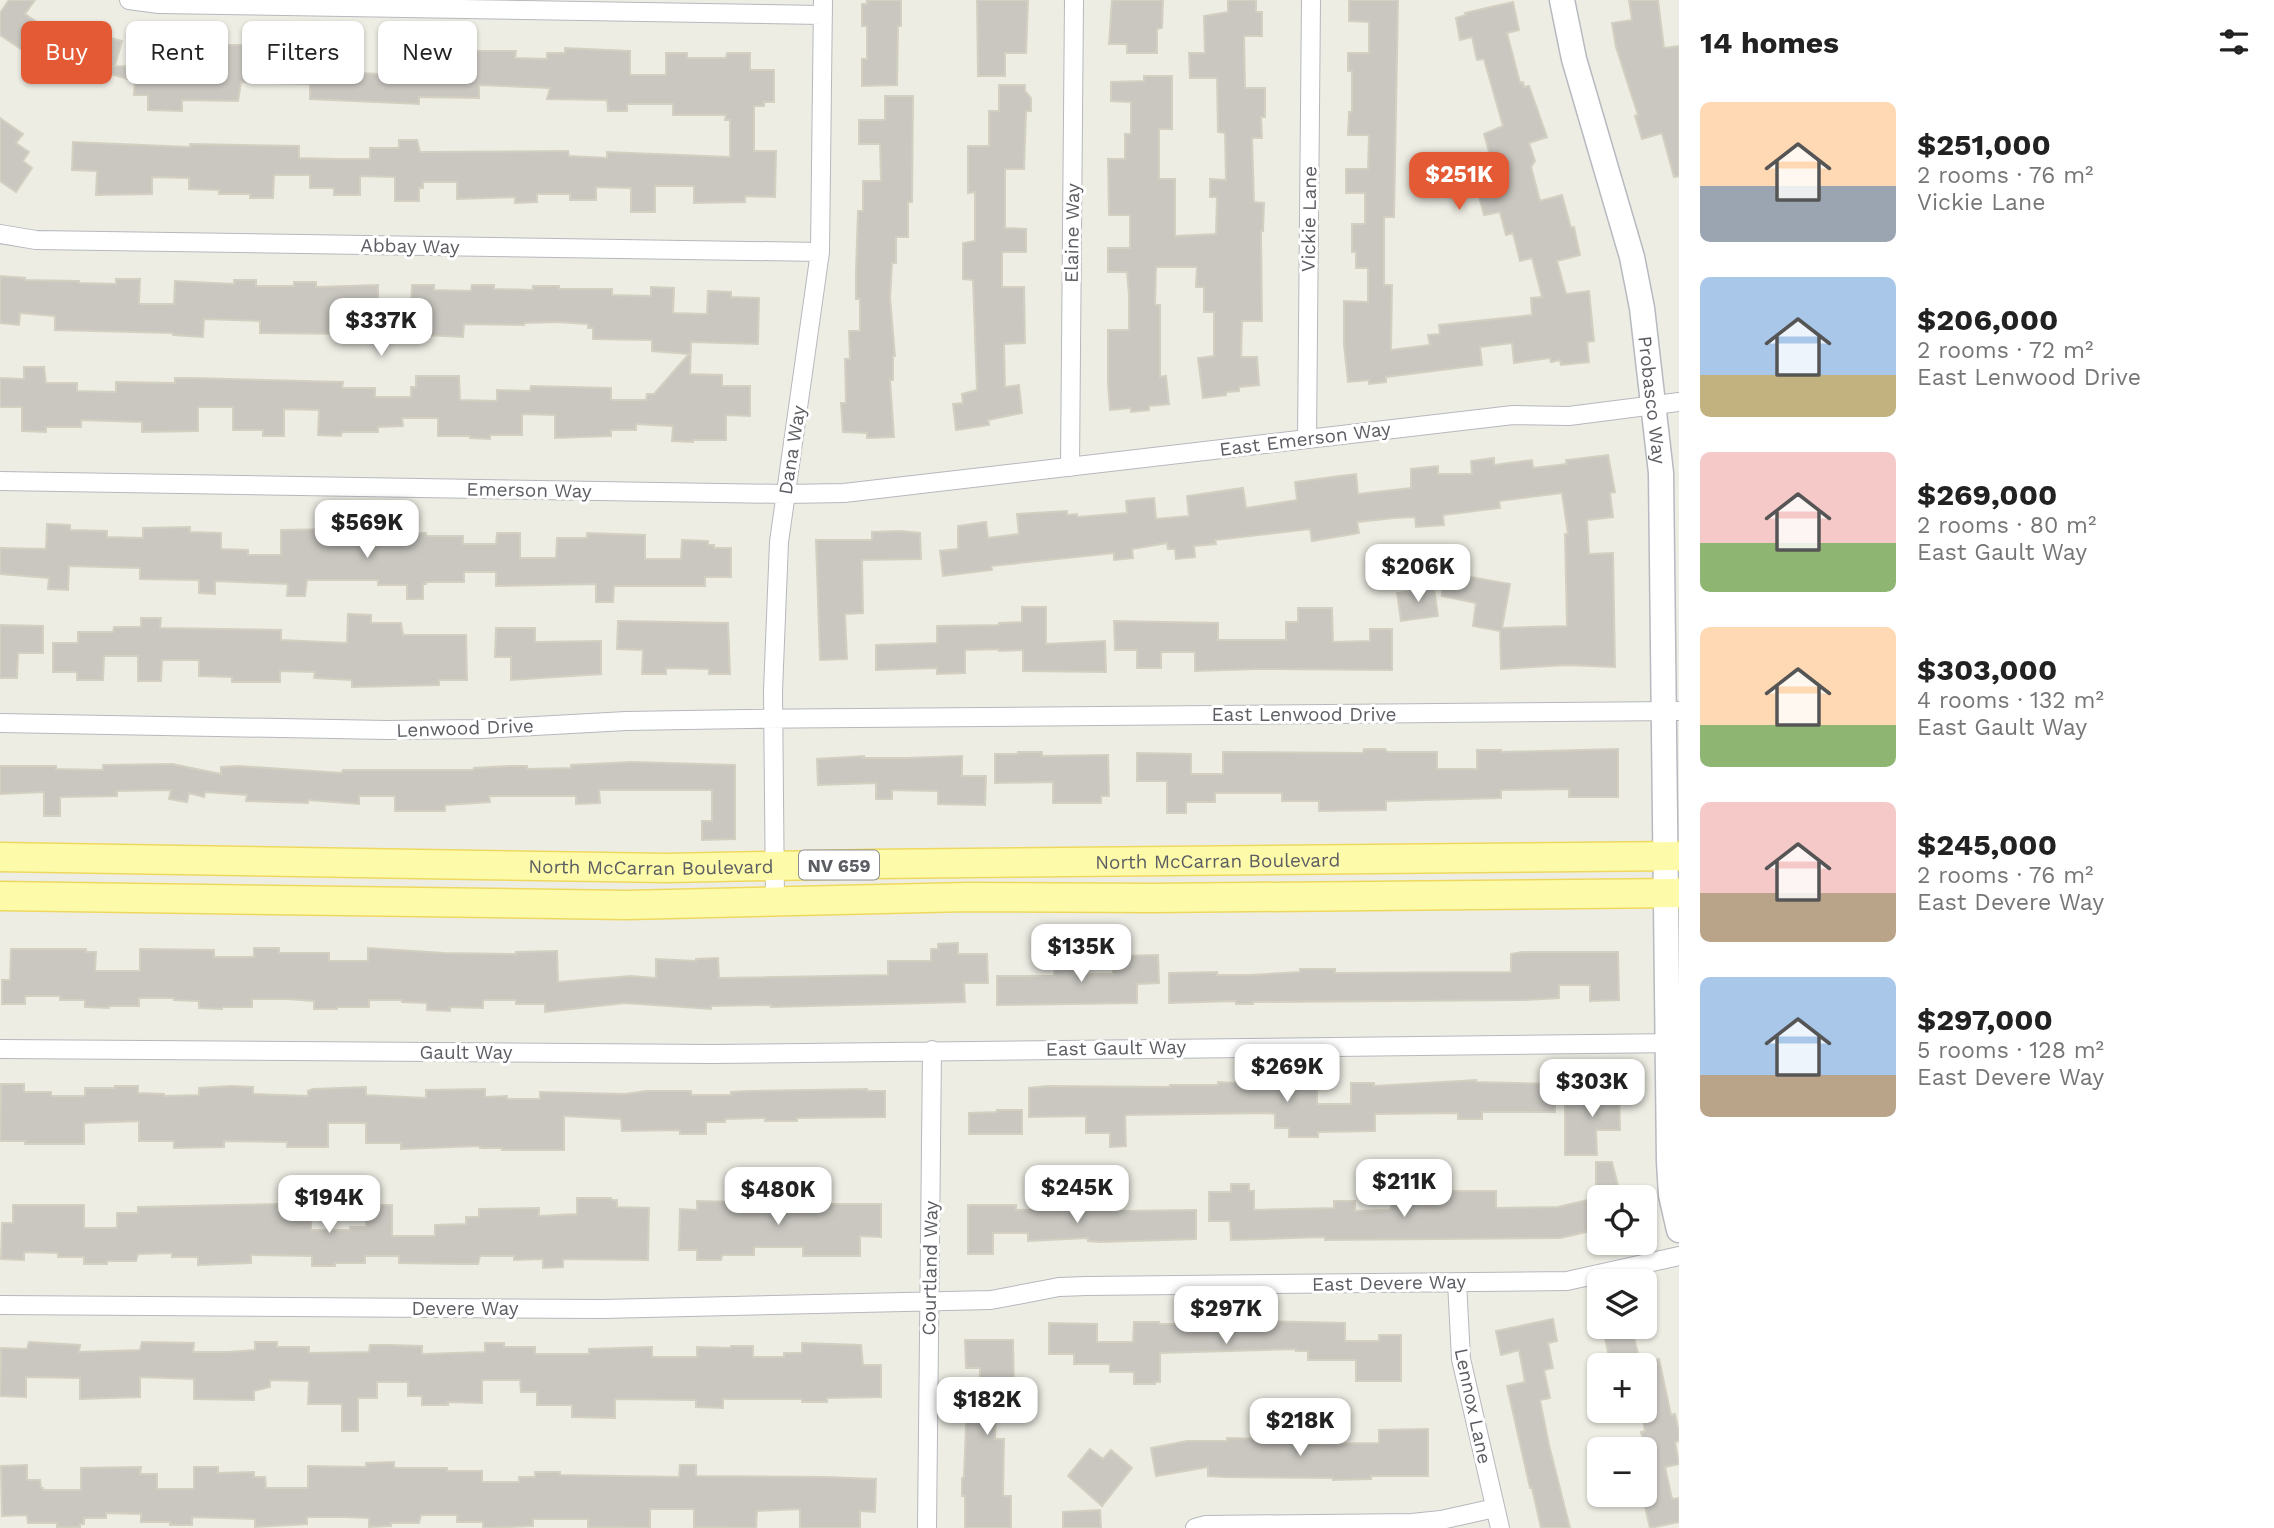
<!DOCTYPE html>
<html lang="en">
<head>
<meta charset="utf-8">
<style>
  :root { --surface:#fff; --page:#f6f6f6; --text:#222; --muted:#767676; --accent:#e45a34 }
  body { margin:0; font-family:"Work Sans",sans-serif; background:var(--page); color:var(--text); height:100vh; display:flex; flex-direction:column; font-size:26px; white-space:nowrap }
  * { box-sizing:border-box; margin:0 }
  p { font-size:23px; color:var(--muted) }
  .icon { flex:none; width:38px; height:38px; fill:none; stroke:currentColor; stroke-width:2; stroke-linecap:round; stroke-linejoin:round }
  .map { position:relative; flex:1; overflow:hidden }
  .sheet { display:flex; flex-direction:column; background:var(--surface); width:595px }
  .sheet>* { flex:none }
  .top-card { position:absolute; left:21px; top:21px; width:665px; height:63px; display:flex; gap:14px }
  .fabs { position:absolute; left:1587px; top:1185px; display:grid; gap:14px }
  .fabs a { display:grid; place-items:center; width:70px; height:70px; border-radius:10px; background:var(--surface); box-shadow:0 2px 5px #0004; font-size:35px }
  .price { position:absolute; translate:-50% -60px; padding:0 16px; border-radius:14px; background:#fff; color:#222; font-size:23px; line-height:46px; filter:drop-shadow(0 2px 4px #0008) }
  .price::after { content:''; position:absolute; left:50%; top:42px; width:21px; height:16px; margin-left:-10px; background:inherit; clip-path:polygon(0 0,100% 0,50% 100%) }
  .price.active { background:var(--accent); color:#fff }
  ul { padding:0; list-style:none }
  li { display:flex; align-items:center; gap:21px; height:175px; padding:0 21px }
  li span { display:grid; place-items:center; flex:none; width:196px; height:140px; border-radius:10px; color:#555 }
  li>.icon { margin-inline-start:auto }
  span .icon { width:84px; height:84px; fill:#fffc; stroke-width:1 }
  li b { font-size:30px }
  h2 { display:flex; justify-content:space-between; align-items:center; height:84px; padding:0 21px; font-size:30px }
  .tag { padding:0 24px; border-radius:10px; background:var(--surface); box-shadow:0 2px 5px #0004; font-size:24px; line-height:63px }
  .tag.active { background:var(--accent); color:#fff }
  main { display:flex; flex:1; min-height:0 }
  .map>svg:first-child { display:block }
  .building { fill:#cac7c1; stroke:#d3d0c2; stroke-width:2 }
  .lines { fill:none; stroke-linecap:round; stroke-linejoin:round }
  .street-casing { stroke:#b6b8be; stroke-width:20 }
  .secondary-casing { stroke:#b7b9c0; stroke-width:27 }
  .primary-casing { stroke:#eed95e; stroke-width:31 }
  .street { stroke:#fff; stroke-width:18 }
  .secondary { stroke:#fff; stroke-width:24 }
  .primary { stroke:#fdfbaa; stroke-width:28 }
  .labels { text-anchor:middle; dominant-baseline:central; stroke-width:6; stroke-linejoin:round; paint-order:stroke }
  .shield { fill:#fff; stroke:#8d8e92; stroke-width:2 }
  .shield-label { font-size:18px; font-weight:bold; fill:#5c5e64 }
  .street-label { font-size:19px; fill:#5c5e64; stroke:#fff }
</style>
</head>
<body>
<main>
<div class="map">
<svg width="1679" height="1528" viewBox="0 0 1679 1528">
  <rect width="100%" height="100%" fill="#eeede4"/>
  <path class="building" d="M9 0H35L25 14 47 29 30 55 0 35V13Z
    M867 0H901V26H898L897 85 862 86V59H867V26H862V4H867Z
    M977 0H1028L1026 53H1005V76H978Z
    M1112 0H1163L1162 28 1157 29V53H1127V44H1109Z
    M1228 0H1256V12H1262V36H1244L1245 88H1265V117H1261L1262 138H1252L1254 202 1264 203 1263 231H1261L1262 321H1242L1241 357H1257L1259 385 1239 387V391L1226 392V395L1203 398 1198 358 1214 356V312H1204V287H1196L1197 267H1156L1155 305H1160V377L1166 376 1169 404 1149 406V410L1131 412V408L1110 410 1108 384V330H1129V295L1127 272H1108V248H1130V215H1109L1108 159H1125V134H1131V102L1111 101V82L1144 81V76H1172V129H1159V179H1175V236L1216 234 1217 197H1210V179L1226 180 1225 133 1218 132 1217 78H1190L1189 53H1205L1204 16 1228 12Z
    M1349 0H1398L1394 217H1384V285H1392L1391 350 1430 345 1428 335 1440 334 1439 325 1532 315 1531 298 1542 297 1532 258 1520 261 1513 233 1506 235 1500 212 1484 215 1478 192 1499 187 1484 134 1503 126 1484 59 1477 60 1472 37 1460 40 1456 18 1466 15 1465 13 1513 2 1519 30 1507 33 1520 83 1523 82 1524 87 1529 86 1547 137 1529 143 1535 161 1531 167 1540 201 1562 195 1571 228 1574 227 1580 255 1557 261 1566 294 1589 291 1594 341 1587 342 1589 362 1561 365 1560 360 1551 362 1550 358 1514 363 1512 343 1480 347 1482 365 1386 377V382L1369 384V380L1348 382 1344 345V301L1368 302V268H1356V252H1352V224H1365V193H1346V169H1368L1369 135H1348L1349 112H1352V71H1348V53H1369V22L1349 21Z
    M1629 0H1658L1664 48 1679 46V176L1674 177 1662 133 1642 139 1635 116 1638 115 1616 47 1612 23 1632 20Z
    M73 28 122 41 115 66 159 67V54L183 55V64H219L220 45H252L279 46V53L341 55V50L362 51 361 73 395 75 396 52 421 53 420 67H460V51H516L515 58 547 59V53H565V48L630 51V75H666V53H687V58H726L727 53H750V70H774V102H764V106H754V151H776L775 197 745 196V202L694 203V186H655V212H631V188L596 187V200H570V194H537V202L515 203V197L457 199V182H423V188H419V201H395V177L360 176V195H334V188H310V175H274L273 198H250V194H219V190L189 189V178L152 177V194L96 195 97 171 72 170 73 142 190 147V144L299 146V158L335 159H370V148H399V140H417L420 152 568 151 569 156 607 158V152L730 157V120H725L726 115H673V104H627V111H608L607 100 547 99 550 88 479 85V98L419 97V104L310 99V84L241 82 238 101 182 100V111L148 110V95H134L135 81 64 61Z
    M999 85H1025V91L1031 98V111H1026L1024 169H1005V228L1026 229V252H1002V287H1024L1025 343 1004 344 1005 387 1019 385 1022 413 988 420 989 425 956 430 953 404 963 403 962 394 977 390 973 280 963 279V243L975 241V192L968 193V146H989V111H999Z
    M885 96H913L912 202H908V237H896V263H892L890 298 895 356H893V380H890L894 437 867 438V433L843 432 841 403H846L845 359H850L849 331H860V299H856V272L858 211H863V181H881L880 144H859V120H885Z
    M0 118 23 134 16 143 29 152 23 161 32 168 16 192 0 181Z
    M0 276 25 278 24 280 79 281V283L116 284V279H140L139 304H174L175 281 234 284V280H256V286H294V282H316V287L378 285V309L411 310 412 285H434V290L471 291 472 285H494V289L533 290V286H559V289H612V295L651 296V287L674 288 673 313 707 314 708 291 731 292V297L759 298 758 344 691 342 690 374 722 375V386H750V416L726 415V440H693V442L672 441 673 426 636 424V430H611V436L555 438V415L522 414V435H490V439L470 438V436H438V418H402L403 426 378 427V432H342L341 436 318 435 319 410 284 409V436H263V430H233V407H198V431L142 432V422L81 420V427H46V432L22 431V407H0V378L24 379V367H44L46 383H77V391L116 392V382L175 383V378H193L343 382 342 388H375V397H411V387H416V376H459L460 400 497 401V390L530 391 531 386 611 388V400H646L647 394H654L689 354 652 351V340L593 339V328H588V324L557 322 524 323V325L464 324 463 337 403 334V338H354L349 336V334L260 333V321L204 319 203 337 173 335V333L55 330V316L20 313 19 325 0 323Z
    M1608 455 1615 492 1610 493 1613 517 1587 520 1589 554 1613 553 1615 667 1567 665 1501 669 1500 631 1473 626 1476 603 1442 596V572L1510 584 1502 628 1567 626 1565 534H1568L1562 493 1499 501 1500 508 1443 515 1444 525 1416 527 1415 517 1394 518 1357 522 1359 533 1312 541 1310 529 1215 540 1216 544 1194 546 1195 557 1176 559 1175 549H1168L1167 543 1132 549 1133 558 1114 560V553L991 566 992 570 943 576 940 551 958 549V526L986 522 988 538 1019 534 1017 514 1067 511V515L1077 514V517L1127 513 1126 501 1154 498 1156 519 1189 516 1187 496 1243 488 1246 508 1297 500 1295 482 1332 477 1356 474 1358 494 1411 488V469L1438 466V474H1472L1471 461 1494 458V465L1532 460 1533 468 1567 464 1566 460Z
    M47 524 70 525V530L107 531V537L143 538V528L190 527V532L221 533V549L248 550V555H281V530L338 529V534L426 533V536H463V544H496L497 533H520V558H556L557 538H587V533L645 535V559H681L682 540 708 541V545H714V548H731V577H705V586H614L613 602H596V584L496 586V572H464V582H426V584H423V599H407V585H378V580H307L305 596H287L288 584 215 581V594L199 593V580L140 579V568L69 566 68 590 48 589 49 578 0 574V548L46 549Z
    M901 531 920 533 921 559 862 560 863 613 845 614 847 659 820 660 816 540H872V532Z
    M1434 588 1438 616 1401 621 1397 593Z
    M1022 607H1046V644L1105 641 1106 672 1023 671V650L999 651V649L965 650V673L937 674V668L876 670V645L937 643V626L999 625V623L1022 622Z
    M1298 608H1332L1333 642 1370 641V629H1392V670L1256 669 1195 671V652H1161V668H1137V650H1115L1114 621 1218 623V640H1286V622H1298Z
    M348 614 371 615V623H401L403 635H466L467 680H439V685L352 687V680L314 678 315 672 280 671V682H232V677L199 676V660H162L161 681H138V656H104L103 680H77V672H53V643H78V632H113L114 627H141V618H161L160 628 281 630V640L347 643Z
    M618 621 728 623 730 674H709V669L666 668V674H642L643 650 617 649Z
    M0 625 43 626V653H18L17 678H0Z
    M496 628H535V642L601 641V674L511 680V657H495Z
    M1364 749H1385L1387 752H1437V769H1477V750H1501V752L1618 749V797H1569V789L1501 790V798L1386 801V810L1319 811V801H1282V793H1215V802H1186V813H1167V781H1137V753L1191 754V774H1223V752L1363 753Z
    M1018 752H1042V756L1108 755 1109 796H1101V803H1053V782L995 783V754H1018Z
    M864 756V758H906L962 756V776H986L985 805 938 804V791L892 790V799H876V783L818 785 817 759Z
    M631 762 735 765V839L702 840V821H712V790H599L600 803 576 804V796H489L490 802 445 805V811H395V796H359V804L308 800V803L246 801 247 795 205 792 204 797 189 793 187 802 169 799 171 790 117 791V796L60 797V816H44V792L0 794V766H56V769L103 770V765L172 764 221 774V767L238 766 342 773 343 770H474V768L509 766H527V769L571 768V765Z
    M958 943V954H987L988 983H964L965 1002 771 1007V1005L711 1006V1009L625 1003 545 1012V1004H516V1000H483V1008L450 1007V1011L427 1010V1003L402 1002V1000H369V1007H337V1009H314V1001L288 999H252V1007H222V1009L199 1008V1001L174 1000V998H139V1006H109V1008L85 1007V1000H60V996H25V1004H2V980H10L11 949H86V952H96L95 971H140V949L214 950V957H254V948H279V953H329V961H368V948L444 953 516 954V952L557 951 558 982 631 976 656 978V959L696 961V959L718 958 719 978 888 975V961H931V949H938V944Z
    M1522 952H1618L1619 1000 1590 1001V985H1559V998L1526 1000 1253 1002V1004H1236V1001L1169 1003V973L1217 972V975H1251L1300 972V969H1335V973L1511 972V954Z
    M1158 955 1159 983 1137 984V1003L997 1005V976H1054L1055 964H1074V974H1113V956Z
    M1476 1080V1082L1555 1084V1112H1482V1119H1458V1113L1375 1114V1131L1318 1132V1137H1289V1128H1275V1114L1268 1113 1125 1115 1126 1146 1110 1147V1133H1086V1116L1029 1117V1088L1047 1086 1170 1087V1085H1218V1082L1256 1084 1257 1088 1296 1084 1317 1085V1104H1351V1083H1374V1086Z
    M1619 1081 1620 1130H1596L1597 1155H1565V1101L1596 1100 1595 1082Z
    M1 1084H24V1092H51V1096H85V1088H115V1086H138V1093L164 1094V1096L199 1095V1088L231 1086 253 1087V1094L308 1096V1091L313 1089 366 1087V1095L426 1098V1090L485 1089V1097L507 1096V1099H540V1092L625 1094 646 1091H691V1095H731V1092L749 1091 867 1089V1091H885V1117L797 1118V1121H765V1118L725 1119V1122H706V1134H680V1130L622 1131 621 1119 564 1116V1150H502V1148H480V1146L401 1149V1143H366V1123H328V1147H287V1142L224 1141V1147L174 1148V1141H139V1121L84 1123V1144H25V1141H0Z
    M997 1110H1022V1134H969V1113L997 1112Z
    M1596 1162H1612L1621 1197H1596Z
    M1231 1184H1249V1191H1254V1210L1334 1208V1201H1355V1211L1389 1210 1391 1209V1196H1432V1191H1496V1208L1558 1207 1600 1197V1229L1560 1238 1325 1240V1237L1231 1240 1230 1221H1209V1192H1231Z
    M785 1196 828 1197V1204H881V1237L860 1236V1256H803V1247H754V1255H722L721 1260H697V1250H679L680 1209 697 1210V1201L785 1203Z
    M577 1198H611V1200H617V1207L649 1208 648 1260 563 1259V1267L543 1268V1259L514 1260V1256H480L478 1264H458L399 1263V1256H365V1263H335V1266H312V1256L251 1255V1263L198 1265V1257H172V1253L138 1254 136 1261H107V1264H84V1257H58V1253L24 1252V1260L1 1259 2 1223H13V1205H84V1228H117V1213H138V1207L278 1204V1210H311V1230H350V1227H366V1205H392V1236H435V1225L466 1224V1217H479V1209L539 1208V1216L577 1214Z
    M1100 1201H1119V1211L1196 1210V1239L1100 1242 1088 1241V1238L1028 1241V1233H993V1254H968V1205H1016V1210L1100 1209Z
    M1553 1319 1557 1341 1548 1343 1553 1368 1544 1370 1550 1398 1540 1400 1549 1445 1570 1528H1541L1532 1488H1530L1507 1386 1525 1382 1519 1350 1501 1355 1496 1331Z
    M1254 1321 1345 1323V1341H1379V1335H1401V1381H1356V1360H1308V1351H1296V1349L1160 1353V1382H1155V1384H1134V1372H1110V1364H1074V1354H1049V1323L1097 1324V1342H1133L1134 1322H1159V1324H1233V1322Z
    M1602 1326H1631L1641 1365H1611Z
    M965 1340H1013L1014 1389H996L995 1439H1004L1003 1496H1011V1528H965V1496H962V1478L964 1477 967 1400H980V1368H966Z
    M29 1342 80 1345 79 1352 140 1350 142 1342 194 1343 193 1352H228L255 1350V1342H277V1347H309V1353L369 1352 370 1345H390L422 1346V1354L485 1352V1343H504V1347H535V1354H589V1349L652 1347V1357H697V1347L731 1348V1346H753V1357H784V1353H802V1343L861 1345 863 1365H881V1397L827 1398V1402H802V1399H723V1408L696 1407V1400L615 1399V1418L572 1417V1405H537V1392H521L520 1380H482V1403L448 1402V1405H422V1396H408V1382H377V1398H358V1431H342V1404H308L309 1381 270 1380V1387L254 1391V1400L194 1399V1379L140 1377V1397L80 1399V1378L26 1377V1397L0 1396 1 1348 27 1349Z
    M1659 1359 1671 1415 1675 1414 1679 1432V1441L1675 1442 1679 1464 1665 1467 1672 1499 1679 1498V1522L1650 1528 1642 1494H1645V1449L1641 1432 1645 1431 1641 1410H1645V1363Z
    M1428 1429V1476H1371V1479L1333 1480V1478L1225 1477 1208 1476V1467L1156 1476 1151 1448 1187 1441H1227V1438L1272 1439V1442L1304 1444 1379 1443V1430Z
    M1090 1449 1103 1459 1111 1450 1132 1468 1102 1506 1068 1476Z
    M394 1462V1468H447V1471H482V1482H519V1477H535V1472H560V1475L679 1477 680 1465H696V1476L825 1477 876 1479 875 1512 860 1511V1528H800V1509L757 1511 756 1528 694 1527V1509H650V1528L588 1527V1519H533V1526L483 1528V1522H457V1515H421L419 1523H391V1526L369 1527V1518L344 1517H307V1524L255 1527V1519L192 1517V1525H170V1522H141V1514L106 1513V1518H84V1524H80V1527H57V1523H28L27 1515 2 1516 1 1466 27 1465V1480H40L41 1488H43V1490H81V1468L141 1467 140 1474H157V1489H194V1467H218V1473L254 1472V1477H265L266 1488H308V1466L366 1467V1463Z
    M1100 1510 1101 1528H1063V1512Z"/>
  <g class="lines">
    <defs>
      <path id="street" d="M129 0 159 4 823 15
        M0 234 36 240 820 252
        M1307 439 1311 0
        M1070 467 1074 0
        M0 481 785 494 844 493 1513 415 1569 416 1679 402
        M0 723 387 730 482 729 626 721 747 719 1679 711
        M775 902 773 691 779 542 820 252 823 0
        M0 1049 712 1054 1679 1043
        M1457 1282 1461 1359 1500 1528
        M0 1305 602 1309 991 1300 1059 1287 1087 1286 1567 1281 1679 1256
        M927 1528 932 1050
        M1195 1528 1206 1525 1412 1523 1441 1520 1495 1508"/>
      <g id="secondary">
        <path id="s1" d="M1562 0 1574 59 1632 257 1642 308 1661 473 1669 1162 1671 1195 1679 1230"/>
      </g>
      <g id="primary">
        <path id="s2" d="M0 857 667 868 871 864 1679 856"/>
        <path d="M0 896 627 905 968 897 1153 898 1679 893"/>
      </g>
    </defs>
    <use href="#street" class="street-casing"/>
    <use href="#secondary" class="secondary-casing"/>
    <use href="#primary" class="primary-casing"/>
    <use href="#street" class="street"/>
    <use href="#secondary" class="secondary"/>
    <use href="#primary" class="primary"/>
  </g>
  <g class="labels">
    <rect class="shield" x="799" y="850.5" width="80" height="29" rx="5"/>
    <g class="shield-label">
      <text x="839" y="865">NV 659</text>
    </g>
    <g class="street-label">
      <text transform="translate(1309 219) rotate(-89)">Vickie Lane</text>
      <text transform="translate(1072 233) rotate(-89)">Elaine Way</text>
      <text transform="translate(410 246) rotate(1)">Abbay Way</text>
      <text stroke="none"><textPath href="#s1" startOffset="411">Probasco Way</textPath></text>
      <text transform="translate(1305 439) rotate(-7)">East Emerson Way</text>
      <text transform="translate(792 450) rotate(-81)">Dana Way</text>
      <text transform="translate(529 490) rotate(1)">Emerson Way</text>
      <text x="1304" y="714">East Lenwood Drive</text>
      <text transform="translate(465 728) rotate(-2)">Lenwood Drive</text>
      <text stroke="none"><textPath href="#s2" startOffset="1218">North McCarran Boulevard</textPath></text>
      <text stroke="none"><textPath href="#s2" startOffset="651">North McCarran Boulevard</textPath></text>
      <text transform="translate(1116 1048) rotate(-1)">East Gault Way</text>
      <text x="466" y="1052">Gault Way</text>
      <text transform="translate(930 1268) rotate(-89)">Courtland Way</text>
      <text transform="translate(1389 1283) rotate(-1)">East Devere Way</text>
      <text x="465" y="1308">Devere Way</text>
      <text transform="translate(1473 1406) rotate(78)">Lennox Lane</text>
    </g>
  </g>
</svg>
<div class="fabs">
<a><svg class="icon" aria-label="locate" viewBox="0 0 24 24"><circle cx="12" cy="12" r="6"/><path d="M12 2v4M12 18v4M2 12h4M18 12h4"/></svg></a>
<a><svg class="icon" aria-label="layers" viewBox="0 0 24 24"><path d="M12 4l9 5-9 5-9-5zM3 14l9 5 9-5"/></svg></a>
<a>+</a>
<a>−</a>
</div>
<b class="price active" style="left:1459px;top:212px">$251K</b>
<b class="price" style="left:381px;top:358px">$337K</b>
<b class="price" style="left:367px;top:560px">$569K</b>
<b class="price" style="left:1418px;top:604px">$206K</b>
<b class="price" style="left:1081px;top:984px">$135K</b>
<b class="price" style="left:1287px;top:1104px">$269K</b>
<b class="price" style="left:1592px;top:1119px">$303K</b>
<b class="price" style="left:1404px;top:1219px">$211K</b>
<b class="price" style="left:1077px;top:1225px">$245K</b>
<b class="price" style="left:778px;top:1227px">$480K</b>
<b class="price" style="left:329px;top:1235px">$194K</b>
<b class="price" style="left:1226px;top:1346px">$297K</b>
<b class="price" style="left:987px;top:1437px">$182K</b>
<b class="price" style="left:1300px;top:1458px">$218K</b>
<div class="top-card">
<a class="tag active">Buy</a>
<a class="tag">Rent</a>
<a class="tag">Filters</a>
<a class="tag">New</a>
</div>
</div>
<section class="sheet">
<h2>14 homes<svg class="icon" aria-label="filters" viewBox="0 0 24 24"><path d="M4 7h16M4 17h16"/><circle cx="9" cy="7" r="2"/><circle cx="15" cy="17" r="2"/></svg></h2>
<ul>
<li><span style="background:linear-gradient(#ffd9b3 60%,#9aa5b1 0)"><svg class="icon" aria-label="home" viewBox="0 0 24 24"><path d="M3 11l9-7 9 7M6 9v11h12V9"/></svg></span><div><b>$251,000</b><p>2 rooms · 76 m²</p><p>Vickie Lane</p></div></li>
<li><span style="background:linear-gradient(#a9c7e8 70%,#c2b280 0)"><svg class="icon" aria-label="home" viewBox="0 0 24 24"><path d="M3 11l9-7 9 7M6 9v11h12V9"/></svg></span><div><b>$206,000</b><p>2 rooms · 72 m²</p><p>East Lenwood Drive</p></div></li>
<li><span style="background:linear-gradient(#f6c9c9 65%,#8fb573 0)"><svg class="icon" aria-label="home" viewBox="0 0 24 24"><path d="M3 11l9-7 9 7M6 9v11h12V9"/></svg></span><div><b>$269,000</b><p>2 rooms · 80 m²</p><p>East Gault Way</p></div></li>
<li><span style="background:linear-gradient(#ffd9b3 70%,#8fb573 0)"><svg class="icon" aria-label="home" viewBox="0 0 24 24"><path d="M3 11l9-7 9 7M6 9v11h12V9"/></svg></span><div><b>$303,000</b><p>4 rooms · 132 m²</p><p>East Gault Way</p></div></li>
<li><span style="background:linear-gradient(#f6c9c9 65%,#b9a48a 0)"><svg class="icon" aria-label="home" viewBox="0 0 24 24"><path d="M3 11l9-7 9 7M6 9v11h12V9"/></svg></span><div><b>$245,000</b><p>2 rooms · 76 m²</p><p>East Devere Way</p></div></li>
<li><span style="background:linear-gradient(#a9c7e8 70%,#b9a48a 0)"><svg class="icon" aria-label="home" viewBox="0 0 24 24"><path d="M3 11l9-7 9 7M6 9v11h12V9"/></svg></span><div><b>$297,000</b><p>5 rooms · 128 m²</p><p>East Devere Way</p></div></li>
</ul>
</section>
</main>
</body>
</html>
